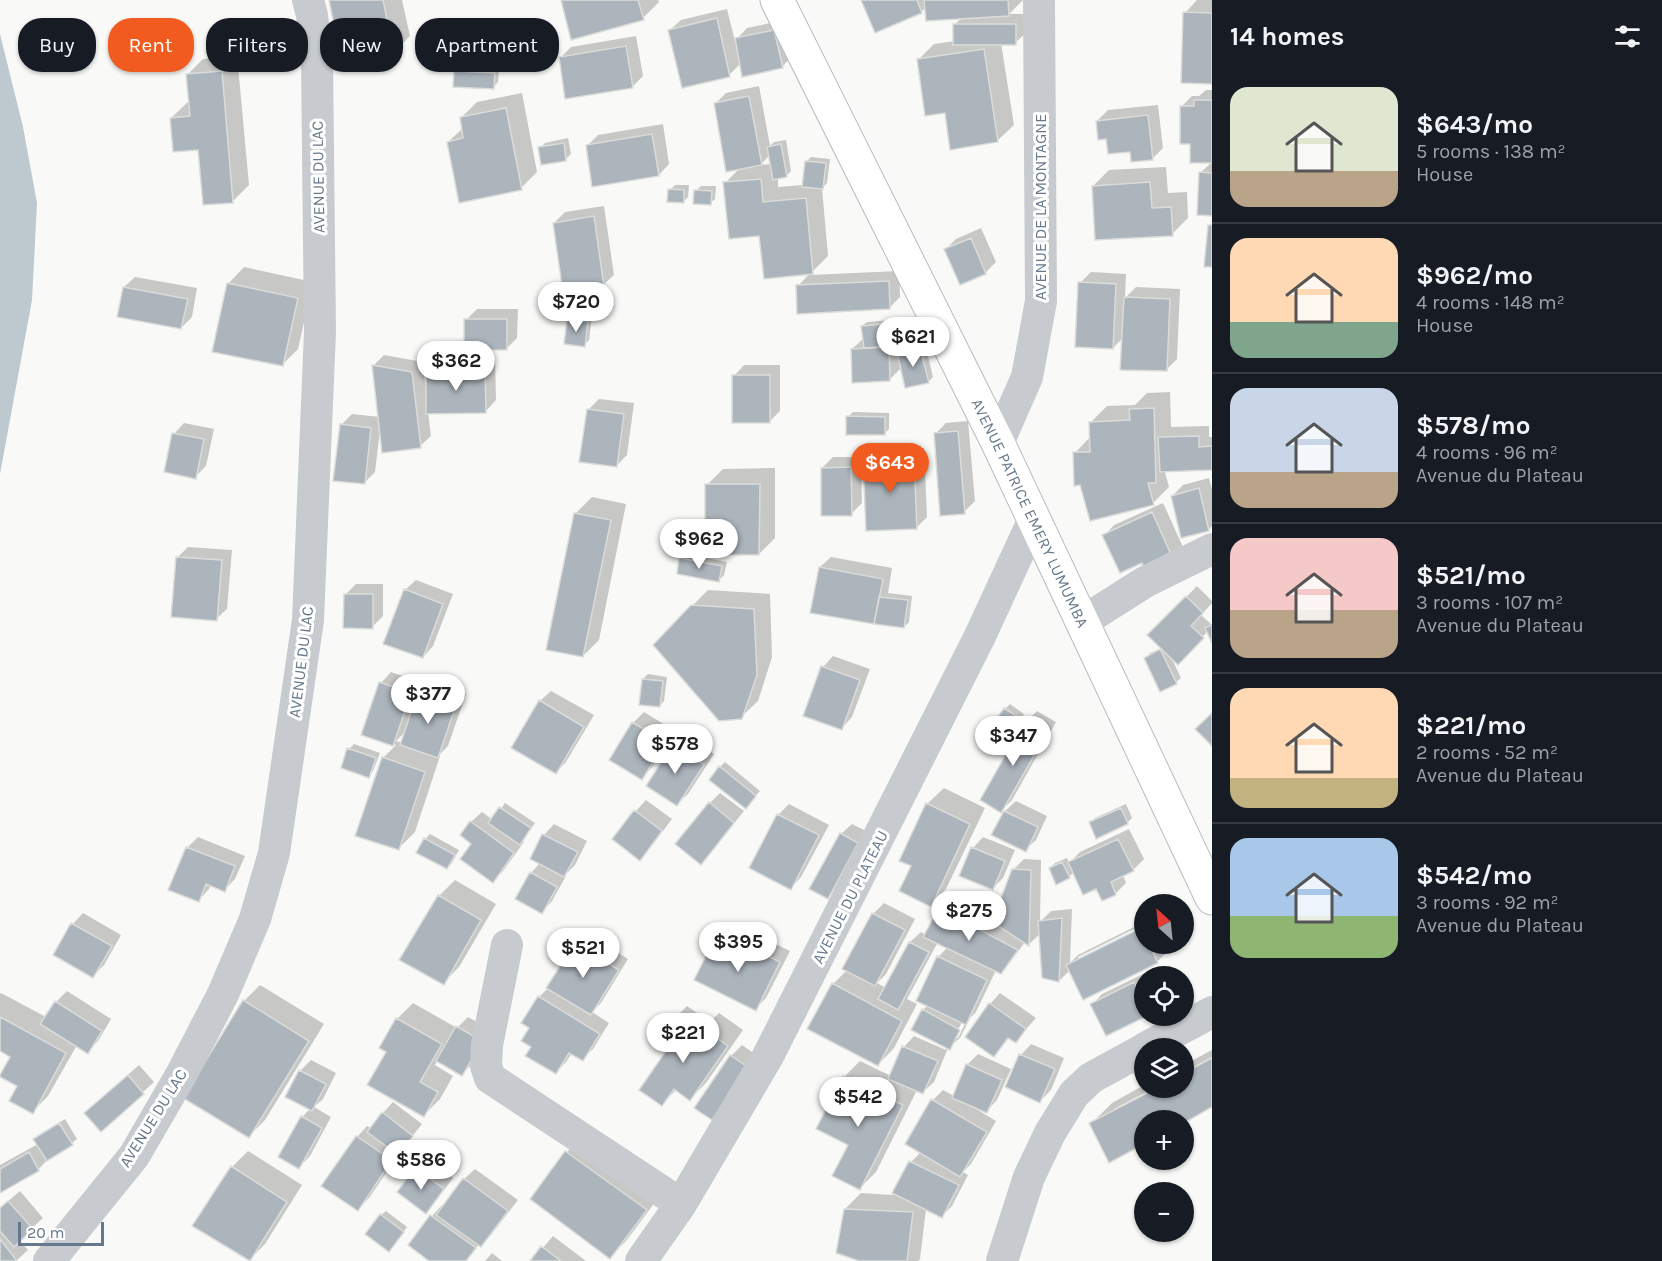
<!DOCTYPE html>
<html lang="en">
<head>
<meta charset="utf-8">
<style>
  :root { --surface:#171b24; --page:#242831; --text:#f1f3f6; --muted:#9ea1a6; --line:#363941; --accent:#f25b1f }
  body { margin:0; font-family:Karla,sans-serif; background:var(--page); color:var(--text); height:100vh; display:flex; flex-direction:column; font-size:22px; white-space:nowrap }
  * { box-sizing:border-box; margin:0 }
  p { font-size:20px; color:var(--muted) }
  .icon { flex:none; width:33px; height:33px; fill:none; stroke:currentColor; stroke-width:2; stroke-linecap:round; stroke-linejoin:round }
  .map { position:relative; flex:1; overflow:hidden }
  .side { display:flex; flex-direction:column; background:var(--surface); width:450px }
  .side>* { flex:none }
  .guide { position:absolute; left:18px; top:18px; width:570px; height:54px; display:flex; gap:12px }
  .needle { width:39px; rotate:333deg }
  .fabs { position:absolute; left:1134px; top:894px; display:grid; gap:12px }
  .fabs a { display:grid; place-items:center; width:60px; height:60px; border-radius:50%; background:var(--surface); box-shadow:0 2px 4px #0004; font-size:30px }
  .scale { position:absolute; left:18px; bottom:15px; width:86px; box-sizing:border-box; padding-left:6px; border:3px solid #66788b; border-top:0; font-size:16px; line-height:21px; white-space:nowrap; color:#66788b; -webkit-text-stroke:4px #fff; paint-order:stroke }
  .price { position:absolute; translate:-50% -51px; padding:0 14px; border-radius:21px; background:#fff; color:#222; font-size:20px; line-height:39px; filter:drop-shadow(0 2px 3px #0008) }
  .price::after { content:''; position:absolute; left:50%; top:36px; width:18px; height:14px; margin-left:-9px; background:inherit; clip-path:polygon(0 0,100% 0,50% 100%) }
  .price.selected { background:var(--accent); color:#fff }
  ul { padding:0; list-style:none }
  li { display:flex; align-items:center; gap:18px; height:150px; padding:0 18px }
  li+li { border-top:2px solid var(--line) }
  li span { display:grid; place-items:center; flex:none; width:168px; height:120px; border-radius:18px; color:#555 }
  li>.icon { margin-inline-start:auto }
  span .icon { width:72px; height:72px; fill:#fffc; stroke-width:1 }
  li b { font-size:26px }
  h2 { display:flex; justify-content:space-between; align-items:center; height:72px; padding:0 18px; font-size:26px }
  .pill { padding:0 21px; border-radius:24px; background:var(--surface); box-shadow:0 2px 4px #0004; font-size:21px; line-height:54px }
  .pill.selected { background:var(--accent); color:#fff }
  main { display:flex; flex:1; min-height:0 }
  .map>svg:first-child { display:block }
  .water { fill:#bdc9cf }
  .shadow { fill:#0003; fill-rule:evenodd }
  .building { fill:#acb4bc; stroke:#dbdbd9; stroke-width:1.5 }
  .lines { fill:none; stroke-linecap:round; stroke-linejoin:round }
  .major-casing { stroke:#b7bcc1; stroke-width:35 }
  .minor { stroke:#c7cbcf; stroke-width:32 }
  .major { stroke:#fff; stroke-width:33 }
  .labels { text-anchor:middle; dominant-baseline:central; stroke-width:6; stroke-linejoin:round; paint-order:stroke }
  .street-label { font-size:16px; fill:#66788b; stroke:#fff }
</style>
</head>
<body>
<main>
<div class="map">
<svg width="1212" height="1261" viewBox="0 0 1212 1261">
  <rect width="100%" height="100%" fill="#f9faf7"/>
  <path class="water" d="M0 34 23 127 37 203 32 300 0 474Z"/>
  <path class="shadow" d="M330 0H402L410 36 394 52Z
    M562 0H658L659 2 643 18Z
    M863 0H1023L1009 14H1026V33L1015 43H1001L1014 125 997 141 946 111 918 60 934 44 955 41V24L962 18 926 7 921 12Z
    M1197 0H1212V82L1185 13Z
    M727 9 735 41 747 28 785 20 792 56 782 67 741 63 729 75 670 30 681 20Z
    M493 28 497 50 492 55 474 35 479 30Z
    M636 36 643 76 632 87 560 58 571 47Z
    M237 55 249 185 233 201 200 148 171 118 188 102H190L187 75 203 59Z
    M460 67 499 68 498 82 493 87 455 72Z
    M759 86 770 146 774 142 786 140 791 171 786 176 778 178V187L803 185 806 162 811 157 830 159 827 183 822 188 828 256 809 275 899 271 900 297 889 308 798 286 811 272 761 234 725 183 740 168 715 104 726 93ZM770 155 772 164 760 165Z
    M1206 90H1212V214L1200 173 1212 162 1192 143 1181 107 1192 96H1199Z
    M522 93 537 172 521 188 448 142 463 128 461 118 477 102Z
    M1158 105 1163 148 1152 159 1132 150 1108 138 1097 121 1108 110Z
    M663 124 669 164 659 175 587 146 598 135Z
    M568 138 571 154 566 159 540 148 545 143Z
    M1166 167 1168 193 1187 192 1188 218 1172 234 1093 186 1109 170Z
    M675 185H689L688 197 683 202 670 190Z
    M701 186H716L715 199 710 203 696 191Z
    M604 206 614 275 603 285 554 223 565 212Z
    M981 228 996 262 985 273 946 249 956 239Z
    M244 267 313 282 298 349 282 365 228 284Z
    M1091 272 1126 274 1125 298 1136 287 1180 289 1177 359 1166 370 1124 337 1113 348 1080 283Z
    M135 277 197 288 192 317 181 328 124 287Z
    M477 309H518L517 338 506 349 466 320Z
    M573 314 592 316 589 340 584 345 568 319Z
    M901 319 902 340 899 342 900 352 904 348 925 343 933 377 928 382 902 367 889 380 852 349 863 339 862 326 867 322Z
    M384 355 423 362 425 384H427V372L438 361 495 360 496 400 486 411 428 412 431 436 420 446 380 430 375 472 364 483 341 425 352 414 380 417 374 365Z
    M744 365H780V411L769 422 734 376Z
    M1170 392 1171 427 1209 426V437H1212V469L1167 470 1165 472 1169 487 1153 503 1075 453 1091 436V422L1107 406 1135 405 1147 393Z
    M599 399 634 403 627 455 616 466 589 409Z
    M853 412 889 413V429L884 434 848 417Z
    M968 421 975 501 964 512 935 434 946 423Z
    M184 423 214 429 206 466 195 477 174 434Z
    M924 448 927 517 916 528 864 461 875 450Z
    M833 457H861L862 503 851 514 822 468Z
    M775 468V538L759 554 707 485 723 469Z
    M1209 478 1212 489V526L1209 529 1172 496 1183 485Z
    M592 497 626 504 599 640 583 656 576 513Z
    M1163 503 1183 547 1172 558 1142 561 1104 536 1114 525Z
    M188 547 232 550 227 609 216 619 177 558Z
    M686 554 727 562 724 575 719 580 681 559Z
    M831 557 892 568 888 593 912 596 909 622 904 627 820 567Z
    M416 580 453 594 433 646 423 657 405 590Z
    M356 584H383V616L372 627 345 595Z
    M1197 586 1212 601V603L1201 615 1211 624H1212V640L1208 631 1178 663 1171 657 1181 678 1176 682 1146 658 1150 653 1162 648 1149 635Z
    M708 590 770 594 772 657 758 701 741 717 692 606Z
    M833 656 870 669 852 717 842 728 823 667Z
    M391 672 421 682 416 696 430 682 466 694 448 746 439 755 440 756 415 832 399 848 383 758 396 745 363 735 381 683ZM407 730 403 743 396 741Z
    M648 674 667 677 664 701 659 706 643 679Z
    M551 691 594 715 566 762 556 772 540 701Z
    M1010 704 1024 714 1003 746 999 750 1005 709Z
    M1037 711 1056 722 1012 800 1001 811 982 800 1026 722Z
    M644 712 675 731 652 767 642 778 633 723Z
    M685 735 714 754 688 794 677 804 674 745Z
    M354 744 380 753 373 771 368 776 349 749Z
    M725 762 760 791 750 802 720 767Z
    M944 788 985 808 946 889 930 905 913 866 927 804Z
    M720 793 744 811 711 852 710 803Z
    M646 800 672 819 650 848 640 859 614 839 636 811Z
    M1016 801 1047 816 1036 840 1025 850 993 834 1005 811Z
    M505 803 535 823 522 841 524 842 503 871 493 881 473 843 471 822 482 812 493 820Z
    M789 804 829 825 801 877 791 888 778 815Z
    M1126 804 1132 818 1127 823H1091L1095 818Z
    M554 824 587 841 575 865 565 875 566 876 552 901 542 912 531 873 540 863 544 835Z
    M852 824 868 832 838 886 827 897 841 834Z
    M1129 829 1144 859 1133 870 1123 875 1126 883 1116 893 1103 899 1097 887 1074 872 1069 877 1050 868 1055 863 1067 858 1069 863 1080 852Z
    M430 834 459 850 452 863 447 868 425 839Z
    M198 837 245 856 235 879 224 890 211 885 209 889 199 900 187 848Z
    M983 837 1015 850 1003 878 992 889 973 848Z
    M1024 859 1041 860 1040 922 1051 911 1072 909 1070 963 1078 955 1144 922V924L1078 957V960L1144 927V944H1164L1168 951 1157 962 1070 970 1059 981 1041 933 1029 944 1025 942 1011 961 1001 972 996 970 976 1012 970 1018 960 1038 948 1048 934 1082 923 1092 917 1090 876 1172 860 1188 850 1144 844 1077 860 1061 891 1076 904 1047 914 1036 946 1050 947 1048 923 1010 928 1005 938 957 948 947 938 942 907 999 917 1004 894 1048 878 1065 833 984 847 970 844 969 874 913 884 903 915 919 886 974 877 983 886 988 910 942 921 932 926 935 940 909 950 898 994 921 1013 870ZM962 1022 965 1024 958 1038H954Z
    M455 880 496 904 459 967 443 983 439 896Z
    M83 913 121 935 104 965 93 976 55 955 73 924Z
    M739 926 790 951 766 998 755 1009 709 955 719 945 723 947 728 937Z
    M586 933 628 959 601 1003 592 1012 609 1023 593 1049 582 1059 572 1053 566 1062 556 1072 533 1047 531 1027 539 997 548 988 576 944Z
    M1145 973 1147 976H1144V1015L1106 1034 1092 1005 1102 994Z
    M260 985 324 1024 265 1120 249 1136 244 1001Z
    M67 991 111 1019 98 1041 87 1052 77 1045 48 1096 32 1112 19 1086 12 1056 0 1050V994L1 993 46 1017 56 1002Z
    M1000 993 1036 1018 1015 1041 1010 1037 994 1055 990 1004Z
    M413 1003 457 1028 468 1017 491 1030 473 1063 462 1074 438 1060 435 1065 453 1076 440 1099 424 1115 388 1051 397 1019Z
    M687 1006 710 1022 719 1013 743 1030 706 1083 690 1099 677 1089 662 1104 675 1041 671 1022Z
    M1031 1044 1064 1058 1051 1090 1040 1101 1021 1055Z
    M742 1045 758 1056 711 1118 731 1056Z
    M1212 1050V1057L1184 1072V1065Z
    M978 1054 1011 1069 997 1100 987 1111 974 1106 973 1107 996 1121 971 1164 963 1172 968 1175 952 1206 942 1216 926 1209 920 1259 918 1261H864L845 1209 861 1193 893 1195 911 1162 921 1152 933 1100 943 1090 954 1096 967 1065Z
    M311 1060 336 1073 323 1099 314 1107 331 1117 310 1156 299 1167 302 1117 310 1109 300 1071Z
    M1212 1060V1105L1184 1121 1144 1120V1142L1110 1161 1091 1124 1112 1103 1144 1085V1088H1154L1114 1109V1112L1160 1088H1184V1075Z
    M139 1065 154 1082 101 1130 97 1102Z
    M393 1102 422 1124 403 1148 369 1198 358 1209 357 1137 367 1126 371 1128 383 1113Z
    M65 1119 77 1139 72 1143 49 1158 38 1170 0 1191V1165L38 1144 35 1139 40 1134Z
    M583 1136 662 1193 626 1241 610 1257 532 1199 567 1152Z
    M248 1151 302 1185 265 1244 249 1260 232 1167Z
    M427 1158 453 1178 436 1201 425 1212 399 1192 416 1169Z
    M475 1169 518 1200 491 1235 481 1245 479 1244 467 1261H431L410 1245 432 1216 442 1205 444 1207 464 1179Z
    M20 1191 43 1218 19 1240 28 1250 16 1261H0V1208Z
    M386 1211 407 1227 394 1245 381 1215Z
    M553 1236 586 1261H532Z
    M492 1253 502 1261H485Z"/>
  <path class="building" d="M329 0H383L394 53 342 65Z
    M561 0H638L644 20 571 40Z
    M861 0H917L922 13 875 33Z
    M924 0H1008L1009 16 926 21Z
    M1183 12 1212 13V84L1181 83Z
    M717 18 730 77 682 88 668 30Z
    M953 24H1016V45H953Z
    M774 30 783 68 742 77 735 38Z
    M488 32 493 56 477 60 473 35Z
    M626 46 633 88 565 99 559 57Z
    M984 49 998 142 950 150 945 113 925 116 917 59Z
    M222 71 233 203 203 205 198 150 173 152 170 118 190 116 186 74Z
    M454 71 495 73 494 89 453 87Z
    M749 96 762 165 726 172 714 103Z
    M1194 100H1212V163H1190V144H1180V106H1194Z
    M506 108 522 190 459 203 447 142 463 138 460 117Z
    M1148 115 1153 160 1131 162 1130 152 1108 154 1106 139 1098 140 1096 121Z
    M652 134 659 176 592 187 586 145Z
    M564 143 566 161 541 165 538 147Z
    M781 144 787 177 773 180 767 147Z
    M805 161 826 163 823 189 802 187Z
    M1199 172 1212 173V216L1197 215Z
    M761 179 763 202 806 198 813 274 764 279 759 236 729 239 723 182Z
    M1150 182 1152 208 1171 207 1173 236 1095 240 1092 186Z
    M668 189 684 190V203L667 202Z
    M694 190 712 191 711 205 693 204Z
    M594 216 604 287 563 293 553 223Z
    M1208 225H1212V267H1204Z
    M971 238 986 274 960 285 944 249Z
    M889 281 890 309 797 314 796 285Z
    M1078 282 1116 284 1113 349 1075 347Z
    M227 283 298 298 283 366 212 352Z
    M123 287 188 299 181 329 117 317Z
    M1124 297 1170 299 1167 371 1120 370Z
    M464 319H507V350H464Z
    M567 319 588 321 585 347 564 344Z
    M896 323 897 346 864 348 861 326Z
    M889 347 890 381 852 383 851 349Z
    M920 348 929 383 905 388 897 352Z
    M372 365 412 372 421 448 382 453Z
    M485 370 486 413 426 414V371Z
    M732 375H770V423H732Z
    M1154 408 1156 483H1148L1154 505 1090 521 1080 485 1074 486 1073 452H1090L1089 422 1130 420 1129 409Z
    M587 409 624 414 617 467 579 462Z
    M846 416 885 417V435H846Z
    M340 424 371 428 365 484 333 481Z
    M958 431 965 514 940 516 934 433Z
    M172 433 204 439 196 479 164 472Z
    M1199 436V447L1212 446V470L1160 472 1158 437Z
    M914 458 917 529 866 531 863 460Z
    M851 467 852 516H821V468Z
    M705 484H760L759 555H705Z
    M1199 488 1209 531 1181 538 1171 496Z
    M1152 512 1173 559 1146 572 1142 563 1120 573 1102 535Z
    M574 513 611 520 583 657 546 650Z
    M176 557 222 560 217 621 171 617Z
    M679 558 722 566 719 582 677 574Z
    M819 567 883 579 874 624 810 613Z
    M404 589 443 604 423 658 383 644Z
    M344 594H373V629L343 628Z
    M1186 596 1203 613 1191 626 1204 638 1178 665 1147 635Z
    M879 597 908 600 904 628 874 624Z
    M691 605 754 609 757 675 742 719 719 721 653 645Z
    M1212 625V643L1205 628Z
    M1160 649 1177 684 1160 692 1144 658Z
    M821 666 860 680 842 730 803 716Z
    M642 679 663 681 660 707 639 705Z
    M379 682 411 693 393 746 361 735Z
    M418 692 456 705 438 758 400 745Z
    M539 700 584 727 556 774 511 748Z
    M1004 708 1021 719 999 752 981 741Z
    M1212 713V746L1195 729Z
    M1025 721 1047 733 1001 813 980 800Z
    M632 722 665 742 642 780 609 760Z
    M673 744 704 765 677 806 646 786Z
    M347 748 376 758 369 778 341 768Z
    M382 757 425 772 399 850 355 836Z
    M719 766 756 796 746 809 709 780Z
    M709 802 734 823 701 865 675 844Z
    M926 803 970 824 931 907 899 891 911 866 899 861Z
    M499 807 531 828 520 845 488 823Z
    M1121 808 1128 824 1096 839 1089 822Z
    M634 810 662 831 640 861 612 839Z
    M1004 811 1038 827 1026 852 991 835Z
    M777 814 819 835 791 890 749 868Z
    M470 821 514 853 493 883 460 859 471 844 460 835Z
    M840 833 858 843 828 899 809 889Z
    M542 834 578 852 564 877 530 859Z
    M424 838 455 855 447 869 416 853Z
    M1118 839 1134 871 1111 882 1116 895 1102 901 1096 889 1083 895 1068 862Z
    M186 847 235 866 225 892 206 884 199 902 168 890Z
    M971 847 1005 861 993 890 959 876Z
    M1062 862 1070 878 1056 885 1049 868Z
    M1012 869 1031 870 1029 946 992 922Z
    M530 872 557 887 542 914 515 899Z
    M438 895 481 920 444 985 399 960Z
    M939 908 1018 950 1001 974 923 937Z
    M872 913 905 930 875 986 842 969Z
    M1062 918 1059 982 1042 978 1038 921Z
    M71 923 112 946 93 978 53 955Z
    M1141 928 1144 935V944H1149L1158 963 1083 1000 1066 965Z
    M727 936 780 962 756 1011 694 980 707 954 716 958Z
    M909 942 929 952 898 1010 878 999Z
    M575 943 619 970 591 1015 546 988Z
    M937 956 987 980 966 1025 916 1001Z
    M1134 982 1144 1003V1016H1147L1106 1036 1090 1004Z
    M832 983 902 1021 878 1066 807 1029Z
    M538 996 600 1034 583 1061 569 1053 556 1074 525 1056 531 1047 521 1041 529 1028 521 1023Z
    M243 1000 309 1041 249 1138 183 1098Z
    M55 1001 102 1031 88 1054 40 1024Z
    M989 1003 1026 1029 1016 1043 1008 1038 994 1057 965 1037Z
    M922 1009 960 1030 950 1050 911 1030Z
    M0 1017 66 1053 33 1114 9 1101 17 1086 0 1077V1075L10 1057 0 1051Z
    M396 1018 442 1044 420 1082 438 1092 424 1117 367 1085 386 1052 379 1048Z
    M670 1021 695 1038 702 1028 728 1046 690 1101 674 1089 662 1106 639 1090 673 1041 661 1033Z
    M456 1026 482 1041 462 1076 436 1061Z
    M902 1046 938 1061 923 1094 888 1079Z
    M1019 1054 1055 1069 1040 1103 1005 1087Z
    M730 1055 749 1068 712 1120 694 1108Z
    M1212 1058V1107L1184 1123V1120H1144V1144L1109 1163 1089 1123 1157 1088H1184V1073Z
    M966 1064 1002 1080 987 1113 952 1098Z
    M299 1070 326 1084 312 1111 285 1097Z
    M128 1075 144 1094 101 1132 84 1113Z
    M843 1076 903 1105 860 1190 832 1176 848 1145 816 1129Z
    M931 1099 987 1132 960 1177 905 1144Z
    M382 1112 413 1136 398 1155 367 1132Z
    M301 1116 322 1128 299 1169 278 1157Z
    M59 1123 73 1145 47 1161 33 1139Z
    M356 1136 392 1160 358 1211 321 1186Z
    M565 1151 647 1210 610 1259 530 1199Z
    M29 1152 39 1171 0 1193V1169Z
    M909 1161 959 1185 942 1218 892 1193Z
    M231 1166 287 1202 250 1261 192 1226Z
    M415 1168 444 1189 426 1214 397 1192Z
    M463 1178 508 1211 481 1247 436 1215Z
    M8 1201 33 1229 14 1247 0 1231V1208Z
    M844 1209 913 1212 907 1261H859L836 1253Z
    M380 1214 404 1232 389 1252 365 1234Z
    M430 1215 476 1248 466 1261H429L408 1245Z
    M0 1239 17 1261H0Z
    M541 1246 561 1261H530Z"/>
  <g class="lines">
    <defs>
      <g id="major">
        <path id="s1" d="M777 0 998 443 1212 898"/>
      </g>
    </defs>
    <use href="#major" class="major-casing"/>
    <path class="minor" d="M998 443 1027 377 1041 301 1039 0
      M1082 622 1145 582 1212 549
      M507 945 487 1045 486 1066 490 1078 681 1204
      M1145 1048 1212 1012
      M49 1261 134 1156 181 1075 223 994 255 919 274 853 308 620 320 331 317 60 312 15 308 0
      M641 1261 681 1204 768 1056 980 636 1034 519
      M1002 1261 1029 1177 1050 1133 1074 1094 1091 1078 1144 1049"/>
    <use href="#major" class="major"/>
  </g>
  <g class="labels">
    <g class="street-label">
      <text transform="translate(318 177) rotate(-91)">AVENUE DU LAC</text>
      <text transform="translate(1040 207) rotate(-90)">AVENUE DE LA MONTAGNE</text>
      <text stroke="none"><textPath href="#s1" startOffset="572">AVENUE PATRICE EMERY LUMUMBA</textPath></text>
      <text transform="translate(301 662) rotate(-83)">AVENUE DU LAC</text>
      <text transform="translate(850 897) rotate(-63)">AVENUE DU PLATEAU</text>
      <text transform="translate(153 1118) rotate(-58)">AVENUE DU LAC</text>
    </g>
  </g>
</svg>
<div class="fabs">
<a><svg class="needle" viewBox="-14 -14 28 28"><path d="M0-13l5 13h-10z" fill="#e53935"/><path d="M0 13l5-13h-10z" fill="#9ea1a6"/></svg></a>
<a><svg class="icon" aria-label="locate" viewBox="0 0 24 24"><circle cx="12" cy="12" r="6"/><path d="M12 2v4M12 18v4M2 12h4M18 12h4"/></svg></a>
<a><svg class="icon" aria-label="layers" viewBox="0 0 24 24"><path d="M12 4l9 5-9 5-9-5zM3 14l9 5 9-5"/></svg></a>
<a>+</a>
<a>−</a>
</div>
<div class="scale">20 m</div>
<b class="price" style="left:576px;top:333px">$720</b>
<b class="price" style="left:913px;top:368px">$621</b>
<b class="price" style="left:456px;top:392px">$362</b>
<b class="price selected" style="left:890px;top:494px">$643</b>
<b class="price" style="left:699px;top:570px">$962</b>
<b class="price" style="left:428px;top:725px">$377</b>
<b class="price" style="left:1013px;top:767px">$347</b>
<b class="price" style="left:675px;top:775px">$578</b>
<b class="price" style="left:969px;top:942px">$275</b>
<b class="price" style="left:738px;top:973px">$395</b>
<b class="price" style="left:583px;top:979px">$521</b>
<b class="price" style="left:683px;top:1064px">$221</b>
<b class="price" style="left:858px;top:1128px">$542</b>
<b class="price" style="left:421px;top:1191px">$586</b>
<div class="guide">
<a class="pill">Buy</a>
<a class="pill selected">Rent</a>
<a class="pill">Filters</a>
<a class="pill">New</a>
<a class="pill">Apartment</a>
</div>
</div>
<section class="side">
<h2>14 homes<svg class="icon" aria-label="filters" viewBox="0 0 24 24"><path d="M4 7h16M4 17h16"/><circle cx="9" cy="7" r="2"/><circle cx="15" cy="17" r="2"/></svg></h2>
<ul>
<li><span style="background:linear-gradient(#dfe7d0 70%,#b9a48a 0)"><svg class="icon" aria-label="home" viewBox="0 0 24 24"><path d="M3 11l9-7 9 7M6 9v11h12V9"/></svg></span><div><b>$643/mo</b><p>5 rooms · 138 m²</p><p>House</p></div></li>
<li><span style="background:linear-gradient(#ffd9b3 70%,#7fa58c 0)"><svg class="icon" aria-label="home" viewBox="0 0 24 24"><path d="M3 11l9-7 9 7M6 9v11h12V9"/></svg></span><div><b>$962/mo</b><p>4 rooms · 148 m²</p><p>House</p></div></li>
<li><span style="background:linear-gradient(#c9d6e8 70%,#b9a48a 0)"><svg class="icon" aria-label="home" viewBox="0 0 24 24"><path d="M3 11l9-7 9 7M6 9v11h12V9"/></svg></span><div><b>$578/mo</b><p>4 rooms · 96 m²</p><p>Avenue du Plateau</p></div></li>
<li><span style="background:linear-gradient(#f6c9c9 60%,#b9a48a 0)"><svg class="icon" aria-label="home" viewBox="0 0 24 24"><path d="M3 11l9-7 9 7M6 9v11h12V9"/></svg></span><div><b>$521/mo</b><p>3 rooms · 107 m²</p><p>Avenue du Plateau</p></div></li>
<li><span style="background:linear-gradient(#ffd9b3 75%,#c2b280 0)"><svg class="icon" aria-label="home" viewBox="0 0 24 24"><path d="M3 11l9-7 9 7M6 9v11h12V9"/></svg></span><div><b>$221/mo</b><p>2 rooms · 52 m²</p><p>Avenue du Plateau</p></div></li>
<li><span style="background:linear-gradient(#a9c7e8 65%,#8fb573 0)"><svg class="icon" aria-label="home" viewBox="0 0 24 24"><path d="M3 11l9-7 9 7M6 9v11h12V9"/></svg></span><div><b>$542/mo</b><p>3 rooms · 92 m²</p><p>Avenue du Plateau</p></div></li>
</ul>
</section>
</main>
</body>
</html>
